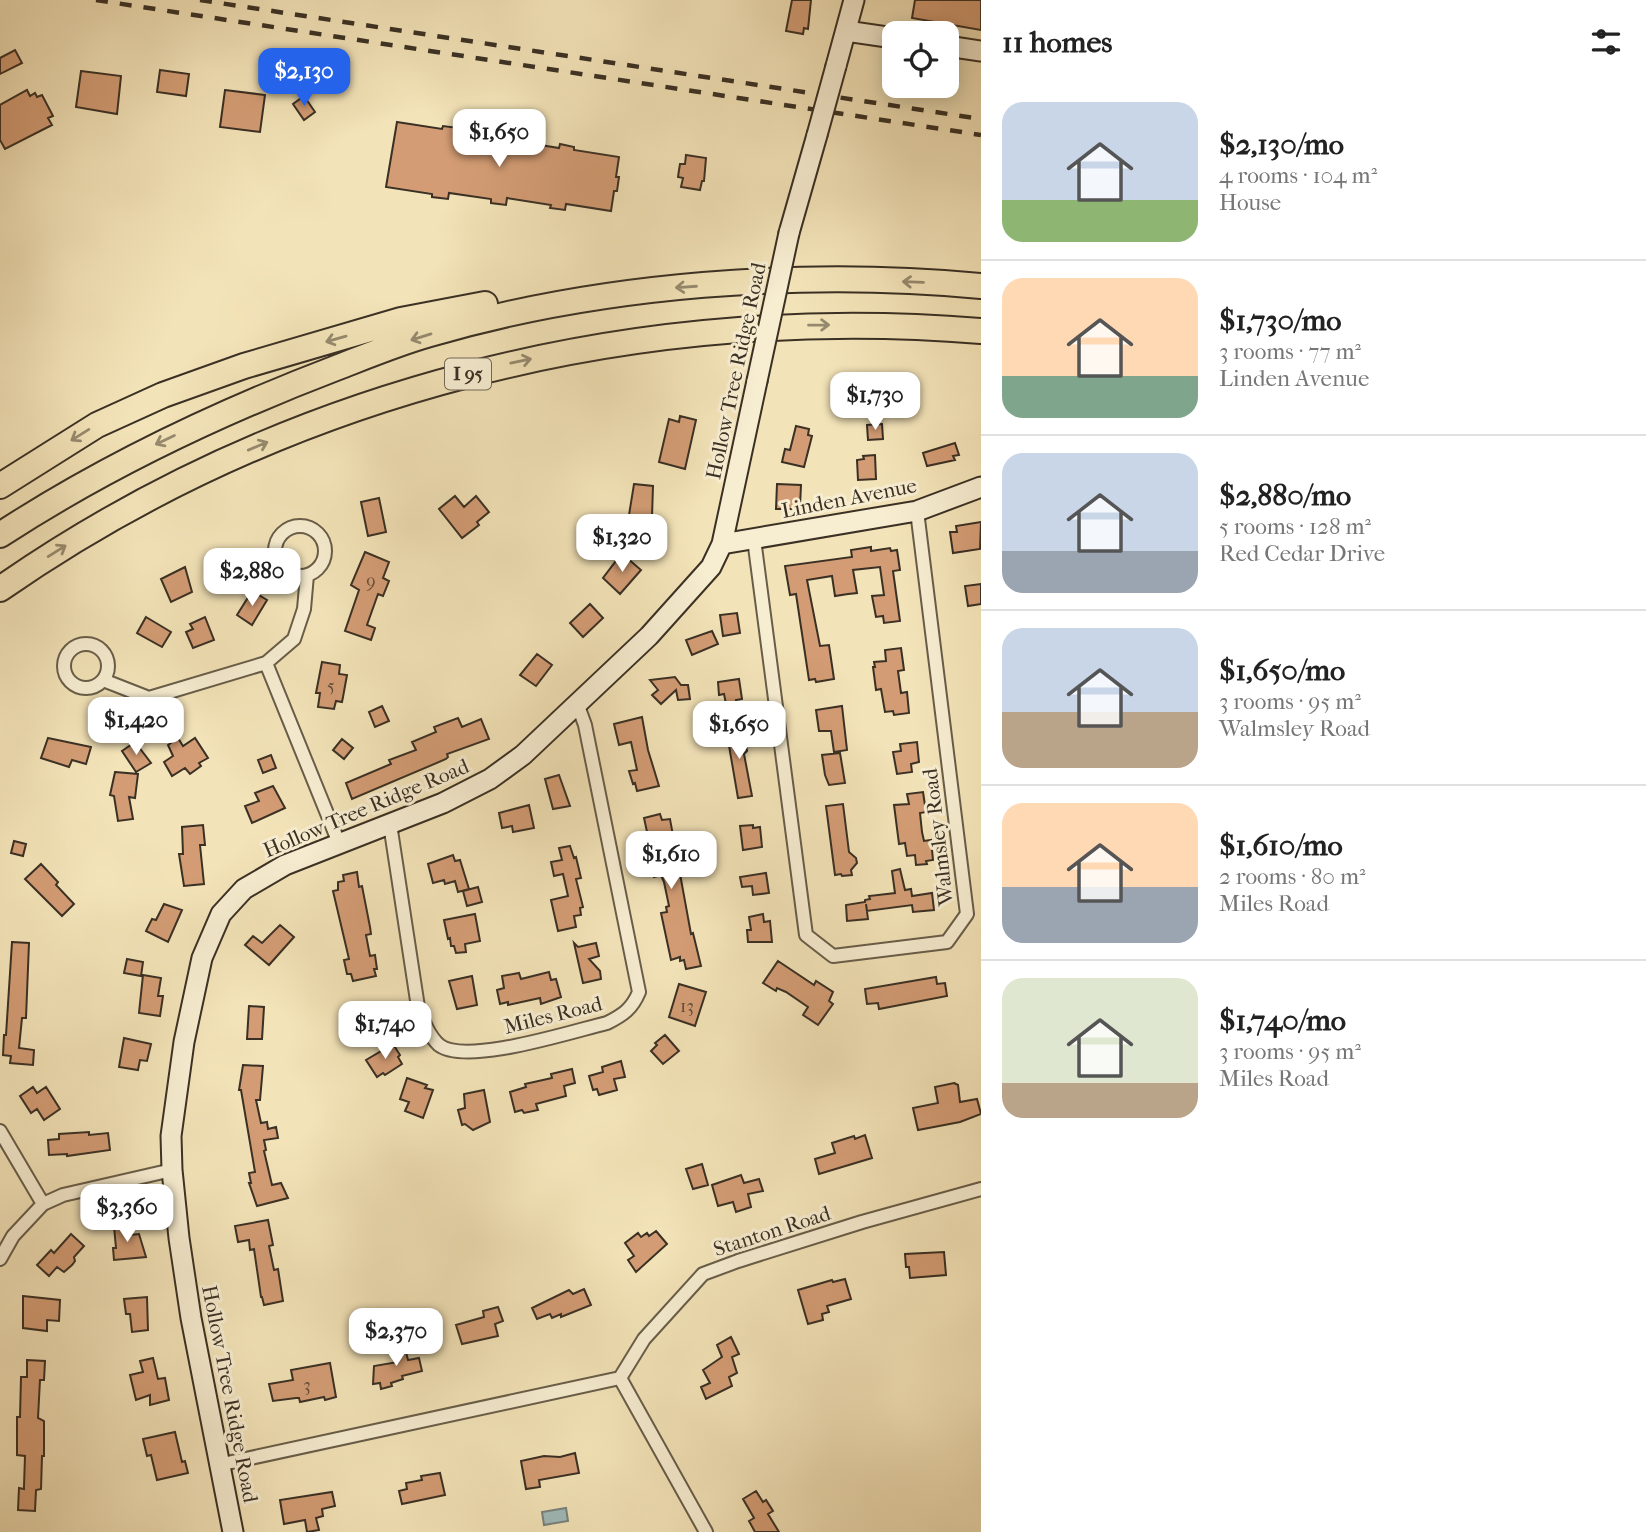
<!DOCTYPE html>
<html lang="en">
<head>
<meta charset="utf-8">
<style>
  :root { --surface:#fff; --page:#f6f6f6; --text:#222; --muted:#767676; --line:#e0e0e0; --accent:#2563eb }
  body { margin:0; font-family:"IM FELL French Canon",serif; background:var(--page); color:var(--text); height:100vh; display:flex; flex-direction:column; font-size:26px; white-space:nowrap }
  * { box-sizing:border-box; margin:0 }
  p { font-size:23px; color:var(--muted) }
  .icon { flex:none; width:38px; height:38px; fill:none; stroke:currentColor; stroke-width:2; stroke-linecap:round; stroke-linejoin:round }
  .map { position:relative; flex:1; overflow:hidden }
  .sheet { display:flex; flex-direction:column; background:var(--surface); width:665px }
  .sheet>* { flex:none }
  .fabs { position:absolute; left:882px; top:21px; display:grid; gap:14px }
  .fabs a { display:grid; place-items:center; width:77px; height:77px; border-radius:14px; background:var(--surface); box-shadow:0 4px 18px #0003; font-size:35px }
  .price { position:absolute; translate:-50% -60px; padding:0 16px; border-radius:14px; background:#fff; color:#222; font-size:23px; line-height:46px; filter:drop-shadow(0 2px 4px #0008) }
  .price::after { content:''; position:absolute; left:50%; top:42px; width:21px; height:16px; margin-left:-10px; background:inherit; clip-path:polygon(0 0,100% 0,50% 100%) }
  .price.selected { background:var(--accent); color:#fff }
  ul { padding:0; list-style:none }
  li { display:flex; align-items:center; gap:21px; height:175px; padding:0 21px }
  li+li { border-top:2px solid var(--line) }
  li span { display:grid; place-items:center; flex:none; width:196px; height:140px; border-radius:21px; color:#555 }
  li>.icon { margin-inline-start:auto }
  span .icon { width:84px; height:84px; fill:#fffc; stroke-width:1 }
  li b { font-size:30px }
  h2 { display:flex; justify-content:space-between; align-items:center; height:84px; padding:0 21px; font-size:30px }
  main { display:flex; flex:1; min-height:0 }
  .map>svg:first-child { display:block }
  .water { fill:#a0bbba; stroke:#77837e; stroke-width:2 }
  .building { fill:#d39c74; stroke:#3a3024; stroke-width:2 }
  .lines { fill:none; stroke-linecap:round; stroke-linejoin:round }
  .street-casing { stroke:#685d49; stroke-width:16 }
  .secondary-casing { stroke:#3a3024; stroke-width:23 }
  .highway-casing { stroke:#3a3024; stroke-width:28 }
  .street { stroke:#f7edd1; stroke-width:12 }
  .secondary { stroke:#f7edd1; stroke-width:19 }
  .highway { stroke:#f3e3b8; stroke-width:24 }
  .rail { stroke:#3a3024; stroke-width:4.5; stroke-dasharray:12 12; stroke-linecap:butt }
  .secondary-bridge-casing { stroke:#3a3024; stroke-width:23; stroke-linecap:butt }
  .secondary-bridge { stroke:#f7edd1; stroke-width:19 }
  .oneway { stroke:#968a6e }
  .labels { text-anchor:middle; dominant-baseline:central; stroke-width:6; stroke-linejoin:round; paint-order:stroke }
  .number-label { font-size:18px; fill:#604b38 }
  .shield { fill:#f7edd1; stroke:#736958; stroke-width:2 }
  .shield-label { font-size:19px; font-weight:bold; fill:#3a3024 }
  .street-label { font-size:21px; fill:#3a3024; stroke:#f7edd1 }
</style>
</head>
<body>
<main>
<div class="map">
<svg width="981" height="1532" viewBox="0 0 981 1532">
  <rect width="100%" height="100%" fill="#f3e3b8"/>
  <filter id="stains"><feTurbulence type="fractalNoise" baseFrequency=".00286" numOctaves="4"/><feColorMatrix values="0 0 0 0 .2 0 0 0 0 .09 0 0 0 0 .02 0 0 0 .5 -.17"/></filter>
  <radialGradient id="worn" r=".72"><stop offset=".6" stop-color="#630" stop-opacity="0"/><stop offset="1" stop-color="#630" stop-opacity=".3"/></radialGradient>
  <path class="water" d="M566 1508 568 1521 544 1525 542 1512Z"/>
  <path class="building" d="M792 0H811L808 29 804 28 803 34 786 31Z
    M915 0H981V30L912 18Z
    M15 50 22 63 0 74V58Z
    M160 70 189 74 186 96 157 92Z
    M81 71 121 76 117 114 76 107Z
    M27 90 30 96 35 93 37 97 42 95 53 116 48 118 52 125 5 149 0 140V105Z
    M225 90 265 95 260 132 220 127Z
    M304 96 315 112 304 120 293 104Z
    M397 122 442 129 443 126 459 128 458 132 501 138V135L517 137 516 141 559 148 560 144 574 147V150L619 157 616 177H619L617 191H614L611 211 566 204 565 210 550 208 551 205 507 198 506 205 491 203V199L449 193 448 199 432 197V194L386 187Z
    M686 155 706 158 704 181H702L700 190 681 187 683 178 678 177 679 170 680 164H685Z
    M680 416 696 420 685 469 659 462 669 419 679 422Z
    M882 424 883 439 868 440 867 425Z
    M796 426 809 429 808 435 812 436 804 467 782 462 785 449 790 450Z
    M955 443 959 455 953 456 955 460 927 466 923 453Z
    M875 455 876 479 858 480 857 460 864 459 863 456Z
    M634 484 653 486 652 517 629 515Z
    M777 484 801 485 800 506H797L796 509H776Z
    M455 496 464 507 476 496 489 512 477 522 479 525 462 538 439 509Z
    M379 498 386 532 368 536 361 502Z
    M981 522 980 549 953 553 950 532H957L956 526Z
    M871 547V551L890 548 891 551 897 550 900 570 893 571 900 621 884 623 883 616 876 617 872 596 884 595 880 567 853 570 857 593 848 594 835 596 832 576 807 580 820 646 829 645 834 679 816 682 815 679 809 680 796 594 790 595 785 566 852 557 851 550Z
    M365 552 389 562 383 578 389 581 383 596 378 594 367 625 375 628 371 640 345 631 359 590 351 585Z
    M619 557 623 560 626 557 641 570 620 594 603 578Z
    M185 567 192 592 171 602 161 579Z
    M981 584V604L968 606 965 586Z
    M252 591 267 600 252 625 237 615Z
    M590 604 603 618 583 637 570 623Z
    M737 613 740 633 723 636 720 615Z
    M146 617 171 632 162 647 137 633Z
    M205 617 214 640 193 648 186 632 193 629 190 624Z
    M712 631 718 644 692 655 686 640Z
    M901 648 904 670 898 671 901 693 907 692 909 713 894 715 893 711 885 712 881 689 876 690 873 667H875L874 662 886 661 885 650Z
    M537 654 552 665 536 686 520 675Z
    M322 662 340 665 339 674 347 675 343 697 342 702 336 701 334 709 318 707 320 693H316Z
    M675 677 681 685H688L690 699 678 700 676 690 661 704 652 695 658 690 650 680Z
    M739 679 742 699 736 700V703L726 704 724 694 719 695 718 682Z
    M382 706 389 721 375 727 369 712Z
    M842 706 847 750 834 752 831 731H819L816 710Z
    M642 717 648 750 659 786 637 791 635 783 633 784 629 771 637 770 631 742 619 745 614 724Z
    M458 718 462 727 481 719 489 739 447 754 448 757 446 759 352 799 346 783 391 764 389 760 416 750 412 742 436 732 434 727Z
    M742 723 747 751 744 754 752 796 738 798 727 734 733 733 732 725Z
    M48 738 91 747 86 764 72 760 69 767 41 758Z
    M178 738 183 746 195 738 208 758 199 763 201 766 190 774 185 768 172 776 164 762 173 756 168 745Z
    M342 739 353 748 344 759 333 750Z
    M135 742 151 763 136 772 122 751Z
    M917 742 919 762 911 764 912 772 897 774 893 752 901 751 900 744Z
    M840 753 845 783 829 785 825 775 822 755Z
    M271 755 276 768 263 773 258 760Z
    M115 772 138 774 135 798 129 797 133 819 118 821 114 796 110 795Z
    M559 775 570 806 553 809 545 779Z
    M273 786 285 808 252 823 245 806 259 801 255 793Z
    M923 792 926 812 920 813 922 832 924 841 931 840 933 860 926 861 927 864 916 865 915 855 907 856 905 843 899 844 894 805 909 804 907 794Z
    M843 804 849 852 856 858 857 863 851 870 852 875 842 876 841 874 835 875 826 806Z
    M529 805 534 828 513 832 512 826 502 828 499 813Z
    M660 814 662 820 670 819 691 934 693 933 701 966 686 969 684 960 680 961V957L671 960 661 913 667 912 666 907 669 906 664 882 661 875 654 877 652 869H649L647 856 652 855 644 818Z
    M203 825 205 845H200L204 884 184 886 179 854H183L182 827Z
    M753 825V828L760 827 762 847 743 850 740 826Z
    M14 841 26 844 23 856 11 853Z
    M570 846 574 858 576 857 581 878 576 879 583 907 580 908 581 915 574 916 576 927 558 931 551 900 568 896 563 874 554 876 551 862 562 860 559 848Z
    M453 855 455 861 460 860 469 889 458 892 455 881 445 884 444 880 433 883 428 864Z
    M41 864 58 882 56 885 74 904 62 916 25 879Z
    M900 869 905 890 911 889 912 896 932 893 934 910 913 912 912 905 867 911 866 904 868 919 847 921 846 905 865 902V900L870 899 869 896 895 893 892 871Z
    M357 872 359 887 362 886 370 927 371 934 366 935 370 956 375 955 377 969H374L376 976 353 981 351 974H347L344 960 349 959 333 891 338 890V882L344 881 343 875Z
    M766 873 769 893 753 895 752 886 742 887 740 877Z
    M478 887 482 902 467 906 463 891Z
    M164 904 182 910 168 942 146 931 152 919 156 920Z
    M475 914 480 941 465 944 466 952 456 953 454 946H451L450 938 448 939 444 920Z
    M763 914 764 922 770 921 772 942H748L747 930H751L749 917Z
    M280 925 294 937 269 965 245 945 253 936 262 943Z
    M12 942 29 943 26 1018H22L19 1048 34 1050 33 1065 10 1063 11 1056 3 1055 4 1035H6Z
    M574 943 578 947 596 943 599 956 589 959 600 971 601 979 583 983Z
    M127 959 143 962 141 976 124 973Z
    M778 961 814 985 816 981 833 992 829 1001 833 1004 818 1025 803 1015 808 1007 786 992 777 988 776 991 763 983Z
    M549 972 551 980 556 979 561 997 541 1004 540 998 508 1005V1002L500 1004 497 990 504 988 502 976 519 973 521 979Z
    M143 975 161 978 158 996H163L160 1016 139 1013Z
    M472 976 477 1005 457 1009 449 981Z
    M936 977 937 984 945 983 947 996 879 1009 878 1003 867 1004 865 989Z
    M679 984 706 992 695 1026 669 1017Z
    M378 1003 381 1016H391L392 1021 362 1027 361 1006Z
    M249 1006 264 1007 262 1039H247Z
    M665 1035 679 1051 663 1064 651 1051 657 1045 655 1043Z
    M124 1038 151 1044 147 1061 140 1060 138 1070 119 1067Z
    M393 1044 400 1055 398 1057 402 1064 385 1075 383 1073 377 1077 366 1060Z
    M621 1061 625 1077 614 1079 617 1090 599 1095 597 1089 593 1090 589 1076 603 1072 602 1067Z
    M243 1065 263 1066 260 1100H256L261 1123 267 1122 268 1129 276 1127 278 1138 264 1140 266 1150 264 1151 272 1185 281 1183 288 1198 257 1206 249 1183H251L249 1173 255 1172 241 1090H239Z
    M572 1069 575 1083 564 1086 566 1096 536 1104 538 1110 524 1113 522 1110 515 1112 510 1092 526 1087 525 1084 552 1078 551 1074Z
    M407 1078 427 1085 425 1088 433 1090 423 1118 405 1111 409 1102 400 1099Z
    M954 1083 958 1085 960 1102 977 1099 981 1114 960 1122 918 1130 913 1108 938 1103 935 1087Z
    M33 1087 37 1093 46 1087 60 1109 44 1120 37 1109 31 1113 20 1096Z
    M484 1090 490 1122 473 1130 465 1124 462 1125 458 1110 465 1108 464 1094Z
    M89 1132V1135L108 1133 110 1150 67 1156V1154L49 1155 48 1140 59 1139V1134Z
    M865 1135 872 1158 819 1174 815 1159 835 1153 832 1143 854 1136 855 1139Z
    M702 1164 708 1185 693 1189 686 1169Z
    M741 1175 744 1183 759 1179 763 1191 748 1194 751 1207 736 1212 733 1202 718 1206 712 1185Z
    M268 1220 273 1245 269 1246 274 1270 278 1269 283 1301 264 1305 262 1297H261L254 1249 250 1250 249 1240 238 1242 235 1226Z
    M129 1224 130 1235 139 1234 146 1257 114 1260 113 1248H116L114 1226Z
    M656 1231 667 1244 636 1272 628 1260 634 1256 625 1243 638 1233 641 1237 647 1233 649 1236Z
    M71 1234 84 1246 74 1257 75 1261 72 1265 64 1272 57 1267 49 1276 37 1265 51 1250 54 1253Z
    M944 1252 946 1275 910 1278 909 1267H906L905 1254Z
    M845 1279 851 1299 827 1306 829 1312 822 1314 823 1320 808 1324 798 1290 832 1280 833 1282Z
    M584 1289 591 1305 561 1317V1314L552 1318 550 1314 537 1319 532 1308 569 1290 573 1294Z
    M23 1296 60 1300 59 1321 47 1320V1331L23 1328Z
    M147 1297 148 1330 132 1332 130 1314H126L124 1299Z
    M498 1307 503 1321 495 1324 498 1336 462 1344 456 1325 484 1317 483 1311Z
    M731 1337 739 1354 732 1357 737 1373 729 1377 732 1386 706 1399 701 1387 710 1383 703 1370 722 1357 717 1345Z
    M403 1340 408 1360 419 1358 422 1371 402 1376 403 1379 391 1383 392 1386 381 1389 380 1383 373 1384 374 1366 398 1362 396 1342Z
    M153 1358 158 1379 165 1378 169 1400 150 1405V1395L136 1400 130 1375 143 1372 140 1361Z
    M27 1360 45 1361 44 1380H40L38 1418 44 1421V1456H42L41 1489 36 1490 35 1511 18 1510 19 1488 24 1489V1486L25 1456 17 1455V1417H20L21 1377H27Z
    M330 1363 336 1397 325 1400 324 1397 300 1402 299 1398H296L273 1401 269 1384 293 1380 291 1370Z
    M175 1432 182 1462 185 1461 188 1473 157 1480 151 1455 147 1456 143 1439Z
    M575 1453 579 1473 539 1480 540 1487 526 1489 521 1461 544 1456 560 1457Z
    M440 1473 445 1495 402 1504 399 1491 407 1489 406 1483 422 1480 421 1476Z
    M756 1491 763 1502 766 1500 773 1511 768 1514 779 1532H755L749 1521 754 1518 743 1499Z
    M332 1492 335 1506 322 1509 323 1516 316 1518 319 1530 307 1532 305 1520 284 1524 280 1500Z"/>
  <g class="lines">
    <defs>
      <path id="street" d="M275 551a25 25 0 1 1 50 0a25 25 0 1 1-50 0Z
        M754 539 806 935 833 956 947 942 967 914 917 511
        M64 666a22 22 0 1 1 44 0a22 22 0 1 1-44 0Z
        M266 663 294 639 304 609 307 575
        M103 680 149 698 266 663 339 843
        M390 824 418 1007C423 1020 428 1035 439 1045 466 1066 573 1031 607 1023 623 1015 632 1009 639 992L585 725 577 703
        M0 1131 43 1204
        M0 1259 13 1236 43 1204 63 1195 172 1170
        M620 1378 644 1339 703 1274 738 1261 862 1222 981 1189
        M218 1465 620 1378 706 1532"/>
      <path id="secondary" d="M846 31 894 38
        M947 46 981 51
        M836 66 854 0
        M789 233 817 135
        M722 544 917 511 981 487
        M233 1532 191 1318 179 1238 172 1170 171 1136 184 1042 202 958 221 914 244 889 285 865 443 803 490 779 523 755 649 636 711 567 722 544 757 381"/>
      <path id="highway" d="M0 486 97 425 163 395 244 366 401 320 485 304
        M0 535C106 466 218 413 336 368 367 356 398 343 430 334 601 284 804 269 981 286
        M0 589C286 390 635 303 981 331"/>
    </defs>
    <use href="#street" class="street-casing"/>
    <use href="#secondary" class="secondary-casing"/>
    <use href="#highway" class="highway-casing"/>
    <use href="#street" class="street"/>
    <use href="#secondary" class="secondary"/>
    <use href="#highway" class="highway"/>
    <path class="rail" d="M96 0 981 135
      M200 0 981 119"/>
    <defs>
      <path id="secondary-bridge" d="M817 135 836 66
        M757 381 789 233"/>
    </defs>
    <use href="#secondary-bridge" class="secondary-bridge-casing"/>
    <use href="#secondary-bridge" class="secondary-bridge"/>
  </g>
  <defs><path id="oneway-shaft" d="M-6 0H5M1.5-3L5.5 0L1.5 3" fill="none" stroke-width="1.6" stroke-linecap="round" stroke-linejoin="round" transform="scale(1.75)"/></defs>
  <g class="oneway">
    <use href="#oneway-shaft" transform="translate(913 282) rotate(-178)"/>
    <use href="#oneway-shaft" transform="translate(686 287) rotate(176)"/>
    <use href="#oneway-shaft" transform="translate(819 325) rotate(-1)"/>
    <use href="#oneway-shaft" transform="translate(421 337) rotate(163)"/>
    <use href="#oneway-shaft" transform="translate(336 339) rotate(164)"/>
    <use href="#oneway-shaft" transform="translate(521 361) rotate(-12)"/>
    <use href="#oneway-shaft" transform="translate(80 435) rotate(148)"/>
    <use href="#oneway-shaft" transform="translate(165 440) rotate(154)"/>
    <use href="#oneway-shaft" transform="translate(258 446) rotate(-23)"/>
    <use href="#oneway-shaft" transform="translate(57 551) rotate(-32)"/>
  </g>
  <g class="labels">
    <g class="number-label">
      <text x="371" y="581">9</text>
      <text x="331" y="686">5</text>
      <text x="687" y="1006">13</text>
      <text x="307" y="1385">3</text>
    </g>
    <rect class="shield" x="445" y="358.5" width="46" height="31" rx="5"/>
    <g class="shield-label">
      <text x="468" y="374">I 95</text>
    </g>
    <g class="street-label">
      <text transform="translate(736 371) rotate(-78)">Hollow Tree Ridge Road</text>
      <text transform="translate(849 498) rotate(-11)">Linden Avenue</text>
      <text transform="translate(366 808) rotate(-23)">Hollow Tree Ridge Road</text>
      <text transform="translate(938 837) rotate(-97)">Walmsley Road</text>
      <text transform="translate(553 1015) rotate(-14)">Miles Road</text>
      <text transform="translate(772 1231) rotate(-18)">Stanton Road</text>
      <text transform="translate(230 1394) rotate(79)">Hollow Tree Ridge Road</text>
    </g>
  </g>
  <rect width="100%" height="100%" filter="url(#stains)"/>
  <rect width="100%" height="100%" fill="url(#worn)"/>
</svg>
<div class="fabs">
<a><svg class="icon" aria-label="locate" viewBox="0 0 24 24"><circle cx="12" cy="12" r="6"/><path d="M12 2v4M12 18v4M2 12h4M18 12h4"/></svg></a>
</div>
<b class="price selected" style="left:304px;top:108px">$2,130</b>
<b class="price" style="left:499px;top:169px">$1,650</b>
<b class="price" style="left:875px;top:432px">$1,730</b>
<b class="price" style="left:622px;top:574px">$1,320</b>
<b class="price" style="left:252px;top:608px">$2,880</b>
<b class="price" style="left:136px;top:757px">$1,420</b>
<b class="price" style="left:739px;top:761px">$1,650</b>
<b class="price" style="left:671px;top:891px">$1,610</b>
<b class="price" style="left:385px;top:1061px">$1,740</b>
<b class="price" style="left:127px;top:1244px">$3,360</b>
<b class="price" style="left:396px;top:1368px">$2,370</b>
</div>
<section class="sheet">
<h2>11 homes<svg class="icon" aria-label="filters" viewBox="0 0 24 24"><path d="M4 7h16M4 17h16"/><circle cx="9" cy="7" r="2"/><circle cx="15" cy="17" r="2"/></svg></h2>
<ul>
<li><span style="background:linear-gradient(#c9d6e8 70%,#8fb573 0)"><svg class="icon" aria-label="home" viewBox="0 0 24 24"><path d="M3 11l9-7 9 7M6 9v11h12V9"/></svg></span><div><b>$2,130/mo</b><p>4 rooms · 104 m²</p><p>House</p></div></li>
<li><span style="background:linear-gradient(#ffd9b3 70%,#7fa58c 0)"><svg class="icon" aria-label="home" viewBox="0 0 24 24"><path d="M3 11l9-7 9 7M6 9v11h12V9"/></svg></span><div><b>$1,730/mo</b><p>3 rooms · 77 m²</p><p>Linden Avenue</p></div></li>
<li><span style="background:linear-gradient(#c9d6e8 70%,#9aa5b1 0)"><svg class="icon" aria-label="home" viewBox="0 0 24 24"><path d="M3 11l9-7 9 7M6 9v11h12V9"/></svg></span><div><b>$2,880/mo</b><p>5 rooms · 128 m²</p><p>Red Cedar Drive</p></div></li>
<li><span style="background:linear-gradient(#c9d6e8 60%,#b9a48a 0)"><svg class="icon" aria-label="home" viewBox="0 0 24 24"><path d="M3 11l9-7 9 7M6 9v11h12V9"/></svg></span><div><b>$1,650/mo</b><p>3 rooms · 95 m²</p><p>Walmsley Road</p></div></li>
<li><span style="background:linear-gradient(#ffd9b3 60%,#9aa5b1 0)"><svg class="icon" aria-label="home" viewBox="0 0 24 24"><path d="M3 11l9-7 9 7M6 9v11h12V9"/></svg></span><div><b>$1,610/mo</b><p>2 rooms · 80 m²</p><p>Miles Road</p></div></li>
<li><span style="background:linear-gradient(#dfe7d0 75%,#b9a48a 0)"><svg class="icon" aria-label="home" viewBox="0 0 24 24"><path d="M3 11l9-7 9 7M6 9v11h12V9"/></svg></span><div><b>$1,740/mo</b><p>3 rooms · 95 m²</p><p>Miles Road</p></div></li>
</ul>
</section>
</main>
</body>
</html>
